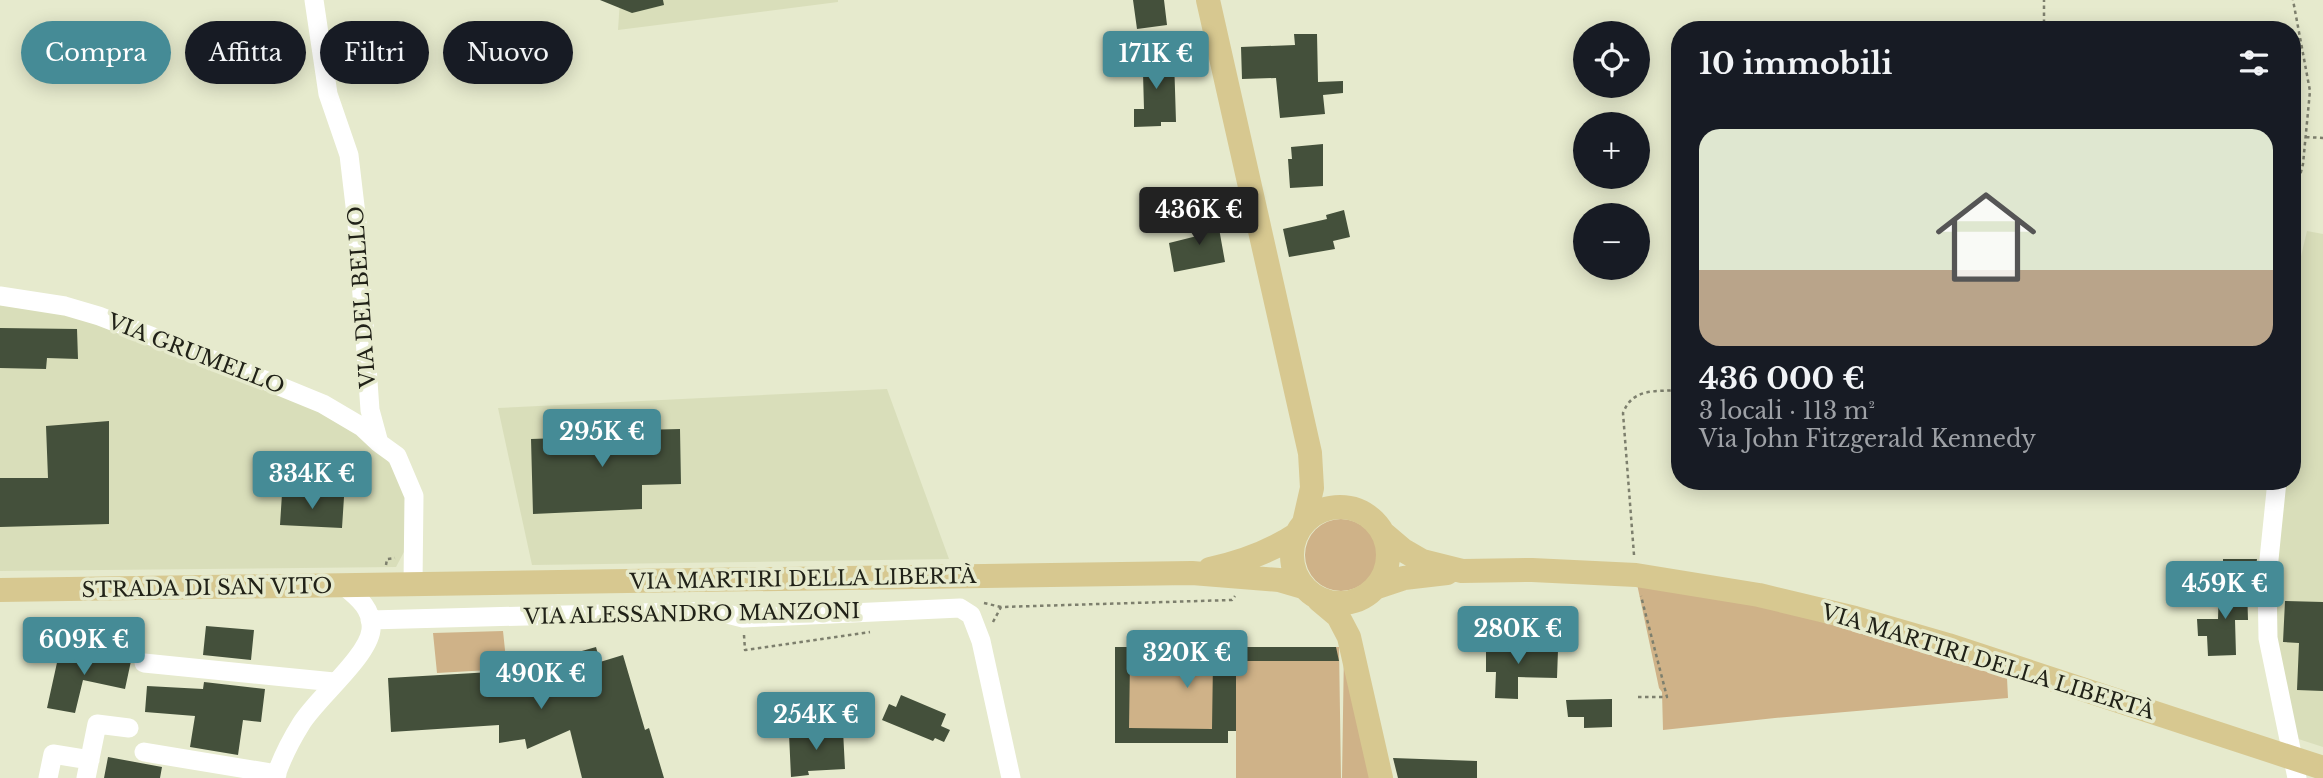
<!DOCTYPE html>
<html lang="it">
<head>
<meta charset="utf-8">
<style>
  :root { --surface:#171b24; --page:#242831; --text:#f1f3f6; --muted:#9ea1a6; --line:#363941; --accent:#458b96 }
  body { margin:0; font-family:"Libre Baskerville",serif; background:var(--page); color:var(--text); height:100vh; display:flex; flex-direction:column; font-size:26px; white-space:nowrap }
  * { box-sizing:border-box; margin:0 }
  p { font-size:23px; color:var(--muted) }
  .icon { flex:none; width:38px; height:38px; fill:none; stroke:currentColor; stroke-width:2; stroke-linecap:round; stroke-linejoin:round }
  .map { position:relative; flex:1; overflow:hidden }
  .panel { position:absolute; left:1671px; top:21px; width:630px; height:469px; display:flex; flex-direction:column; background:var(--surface); border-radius:28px; box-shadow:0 4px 18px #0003 }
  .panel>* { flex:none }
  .banner { position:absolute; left:21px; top:21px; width:665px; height:63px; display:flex; gap:14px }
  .fabs { position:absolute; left:1573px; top:21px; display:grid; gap:14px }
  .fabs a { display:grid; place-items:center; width:77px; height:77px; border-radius:50%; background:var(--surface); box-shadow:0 4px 18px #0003; font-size:35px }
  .price { position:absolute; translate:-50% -60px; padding:0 16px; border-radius:7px; background:var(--accent); color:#fff; font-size:23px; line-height:46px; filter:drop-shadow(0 2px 4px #0008) }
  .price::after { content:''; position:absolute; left:50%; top:42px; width:21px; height:16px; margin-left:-10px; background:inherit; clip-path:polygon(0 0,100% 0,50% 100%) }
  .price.active { background:#222; color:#fff }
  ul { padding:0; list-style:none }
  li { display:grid; align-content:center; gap:14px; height:371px; padding:0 28px }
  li+li { border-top:2px solid var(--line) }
  li span { display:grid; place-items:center; height:217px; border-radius:21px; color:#555 }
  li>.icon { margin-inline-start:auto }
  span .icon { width:126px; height:126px; fill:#fffc; stroke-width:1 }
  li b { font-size:30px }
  h2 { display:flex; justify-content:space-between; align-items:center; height:84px; padding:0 28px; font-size:30px }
  .pill { padding:0 24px; border-radius:32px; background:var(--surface); box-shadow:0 4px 18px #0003; font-size:24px; line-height:63px }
  .pill.active { background:var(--accent); color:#fff }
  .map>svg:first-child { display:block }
  .built { fill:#d9deba }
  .green { fill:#cfb288 }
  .building { fill:#44503b; fill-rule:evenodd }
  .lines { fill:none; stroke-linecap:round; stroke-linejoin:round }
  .path { stroke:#7d7f6d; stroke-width:2.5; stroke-dasharray:3.5 3.5; stroke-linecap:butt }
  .minor { stroke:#fff; stroke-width:19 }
  .major { stroke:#d7c890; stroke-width:24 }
  .labels { text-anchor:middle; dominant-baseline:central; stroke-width:7; stroke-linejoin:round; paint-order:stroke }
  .street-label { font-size:21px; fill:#212218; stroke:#e6eacd }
</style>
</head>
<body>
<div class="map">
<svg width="2323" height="778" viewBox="0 0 2323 778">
  <rect width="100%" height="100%" fill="#e6eacd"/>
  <path class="built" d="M620 0H838V2L618 30Z
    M2307 231 2323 234V747L2286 735 2271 652 2283 481H2292L2293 290Z
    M0 305 75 316 151 346 242 375 322 412 371 441 391 465 403 486 408 511 405 550 396 567 0 571Z
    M887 389 949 559 532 565 498 408Z"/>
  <path class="green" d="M1305 555a36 36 0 1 1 72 0a36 36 0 1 1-72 0Z
    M1637 584 1753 601 2007 678 2008 698 1775 718 1663 730 1662 692 1659 688Z
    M503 631 507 669 437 673 433 633Z
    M1115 647H1339L1341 778H1236V731H1228V743H1115Z
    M1344 650 1373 778H1342Z"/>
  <path class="building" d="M600 0H663L664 5 632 13Z
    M1133 0H1164L1167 25 1137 29Z
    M1294 34H1317L1318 82 1343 81V93L1323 95 1325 114 1280 118 1276 78 1242 79 1241 47 1295 45Z
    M1157 55 1158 58H1174L1176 122H1161V126L1134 127V109H1144L1143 73H1132V56Z
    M1323 144V186L1290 188 1288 159H1292L1291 147Z
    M1344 210 1350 237 1333 241 1335 249 1289 257 1283 229 1327 219 1326 215Z
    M1217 217 1225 262 1174 272 1169 243 1197 236 1193 221Z
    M0 328 77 329 78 359 47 358 46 369 0 368Z
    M109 421V524L0 527V478H48L46 426Z
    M680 429 681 484 642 485V509L533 514 531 439 561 438 560 432Z
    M282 494 344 497 342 528 280 525Z
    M2223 559H2257L2255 576 2240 575V569L2223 567Z
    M2247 586 2248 620H2235L2236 655 2208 656 2207 636H2198L2197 619H2218L2219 587Z
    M2285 601 2323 602V691L2297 690 2299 643 2283 642Z
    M206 626 254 630 251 660 203 655Z
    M1486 643H1518V650H1558L1557 678 1518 677V699L1495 698 1496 672H1486Z
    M596 647 600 662 623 655 645 730 649 728 664 778H582L570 730 527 749 525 739 499 743V725L391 732 388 678 509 671 515 688 555 676 550 660Z
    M1115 647H1336L1339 661H1236V731H1228V743H1115ZM1130 661 1213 662 1212 729 1129 728Z
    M60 649 131 661 125 689 83 680 75 713 47 708Z
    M204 682 265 689 261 722 243 720 238 755 190 747 195 716 145 712 147 686 203 689Z
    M901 695 946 714 941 726 950 730 944 742 935 738 933 741 882 720 889 704 896 707Z
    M1612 699V727L1584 728V717H1568L1566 700Z
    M843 730 845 769 808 771 809 775 791 777 789 734Z
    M108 757 162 767 160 778H104Z
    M1393 758 1477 761V778H1398Z"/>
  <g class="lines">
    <path class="path" d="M2044 30V0
      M2306 137 2323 138
      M2292 207 2303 164 2310 91 2293 0
      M1634 555 1623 413C1633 387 1656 392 1680 390
      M386 565 387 559 395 558
      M984 603 1001 607
      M993 622 1001 607 1232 600 1235 596
      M744 635 745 650 870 632
      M1638 697H1667L1641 596"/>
    <path class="minor" d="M314 0 328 94 349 155 357 223 370 410 379 443 397 456 414 496 413 584
      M0 296 65 306 99 316 247 373 323 404 362 427 379 443
      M2277 481 2267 579 2268 638 2297 778
      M370 620 715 611 743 618 960 608 971 615 981 641 1011 778
      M144 663 334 682
      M144 752 277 774
      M48 778 53 754 90 760
      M86 778 97 724 129 728
      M275 778C281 760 291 740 301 724 316 699 368 657 371 630 373 610 359 598 345 587"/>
    <path class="major" d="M1208 0 1310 453 1312 488 1304 523
      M1292 555a48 48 0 1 1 96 0a48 48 0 1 1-96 0Z
      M1383 533 1403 550 1422 561 1462 571 1532 570 1636 575 1759 595 1855 618 1948 645 2323 768
      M1210 569C1242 562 1270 552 1297 534
      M1377 587 1404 578 1447 573
      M0 590 1192 573 1279 580 1303 587
      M1319 600 1338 616 1349 637 1381 778"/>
  </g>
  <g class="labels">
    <g class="street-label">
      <text transform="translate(362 297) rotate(-94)">VIA DEL BELLO</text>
      <text transform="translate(196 354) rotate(21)">VIA GRUMELLO</text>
      <text transform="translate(803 579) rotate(-1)">VIA MARTIRI DELLA LIBERTÀ</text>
      <text transform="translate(207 588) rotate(-1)">STRADA DI SAN VITO</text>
      <text transform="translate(692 614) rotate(-1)">VIA ALESSANDRO MANZONI</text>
      <text transform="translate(1988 662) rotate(17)">VIA MARTIRI DELLA LIBERTÀ</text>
    </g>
  </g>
</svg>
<div class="fabs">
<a><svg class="icon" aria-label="locate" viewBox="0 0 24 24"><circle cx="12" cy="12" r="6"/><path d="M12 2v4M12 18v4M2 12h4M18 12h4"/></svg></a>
<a>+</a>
<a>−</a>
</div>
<b class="price" style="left:1156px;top:91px">171K €</b>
<b class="price active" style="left:1199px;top:247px">436K €</b>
<b class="price" style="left:602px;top:469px">295K €</b>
<b class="price" style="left:312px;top:511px">334K €</b>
<b class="price" style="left:2225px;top:621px">459K €</b>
<b class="price" style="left:1518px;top:666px">280K €</b>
<b class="price" style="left:84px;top:677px">609K €</b>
<b class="price" style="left:1187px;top:690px">320K €</b>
<b class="price" style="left:541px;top:711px">490K €</b>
<b class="price" style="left:816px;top:752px">254K €</b>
<div class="banner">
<a class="pill active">Compra</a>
<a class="pill">Affitta</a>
<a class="pill">Filtri</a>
<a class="pill">Nuovo</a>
</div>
<section class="panel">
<h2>10 immobili<svg class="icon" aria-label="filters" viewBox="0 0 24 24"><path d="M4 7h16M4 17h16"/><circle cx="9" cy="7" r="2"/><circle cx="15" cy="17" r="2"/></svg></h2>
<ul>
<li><span style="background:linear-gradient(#dfe7d0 65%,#b9a48a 0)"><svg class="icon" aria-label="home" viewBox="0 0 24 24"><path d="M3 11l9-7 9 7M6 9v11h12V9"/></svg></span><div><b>436 000 €</b><p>3 locali · 113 m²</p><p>Via John Fitzgerald Kennedy</p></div></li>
</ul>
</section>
</div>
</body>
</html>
